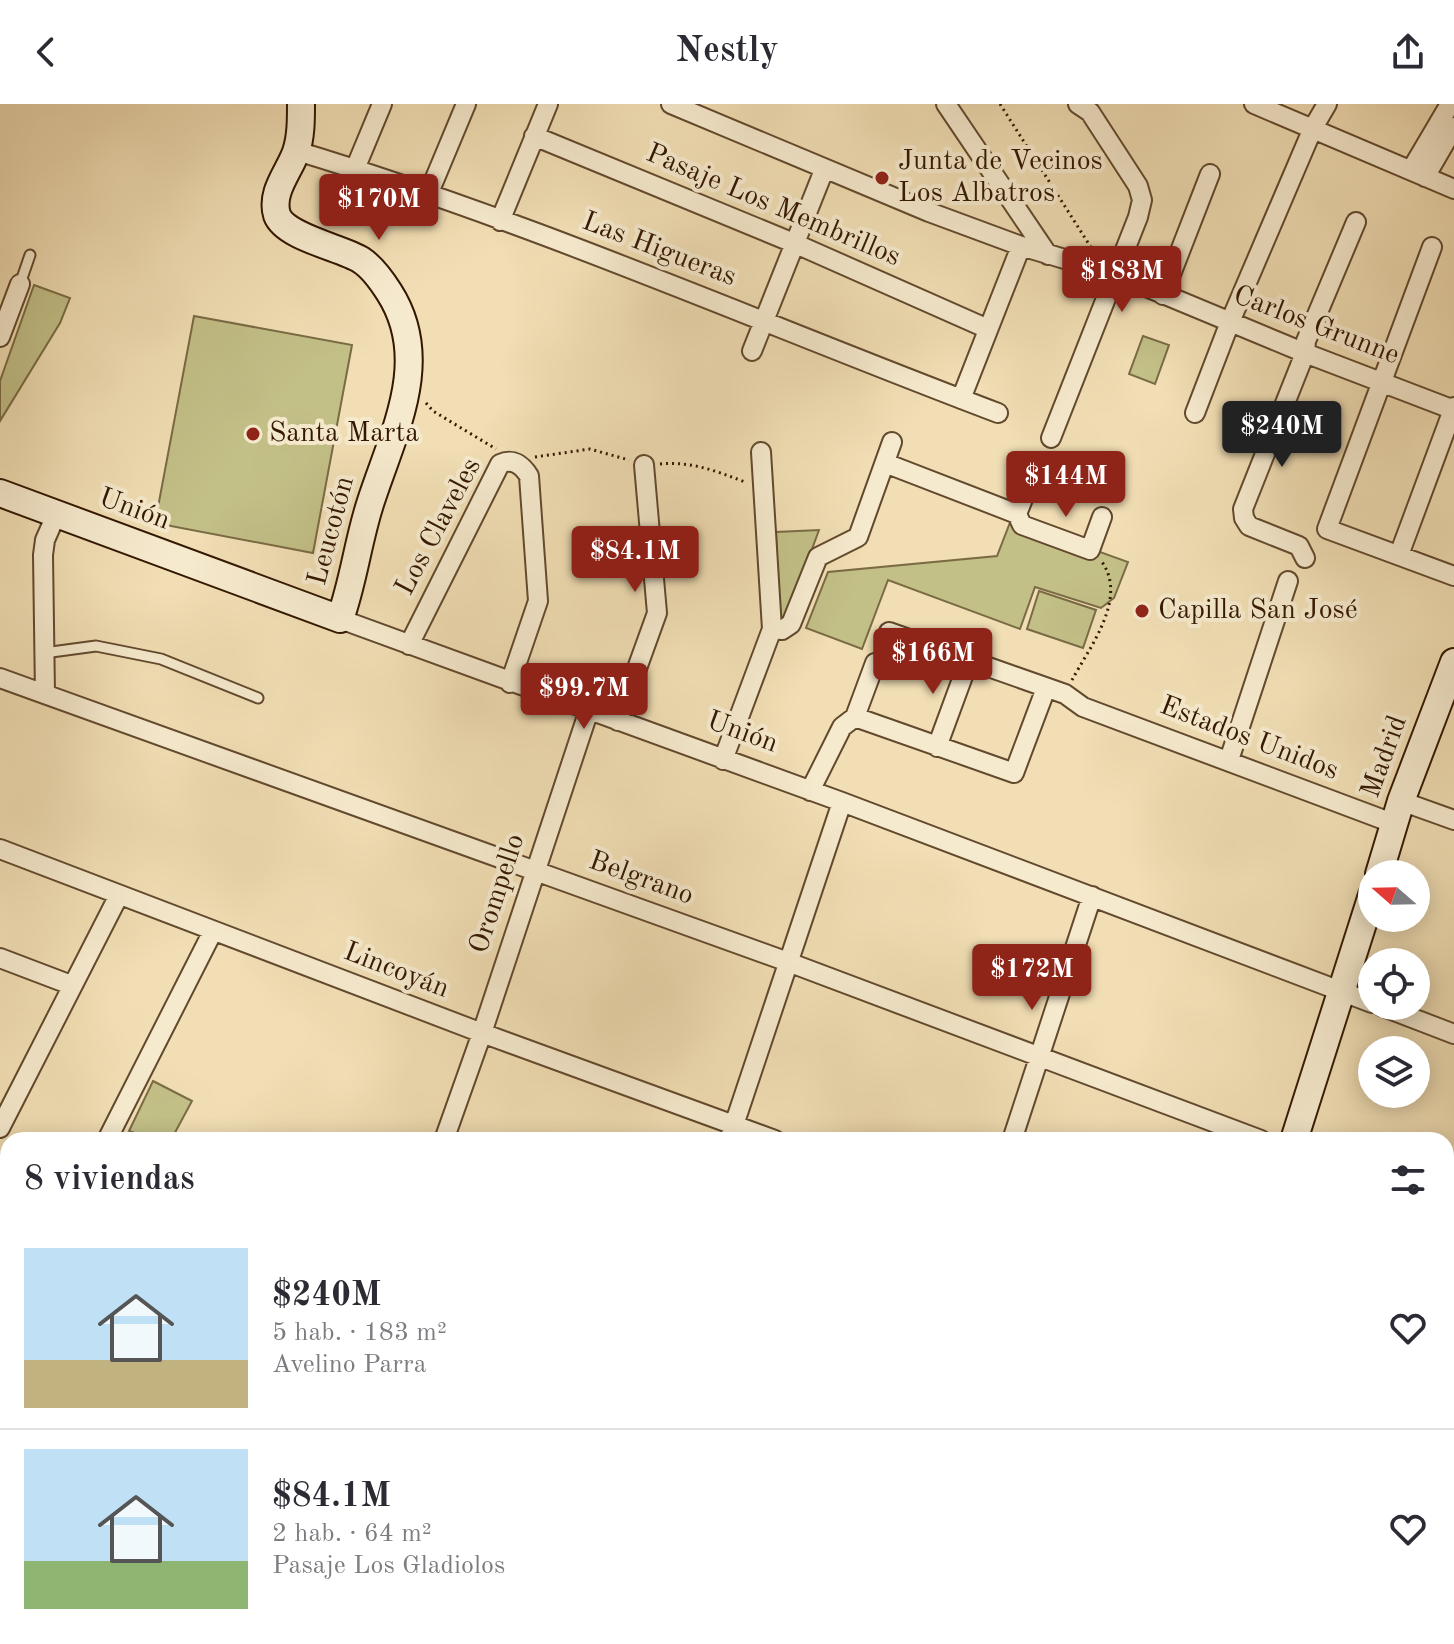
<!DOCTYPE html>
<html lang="es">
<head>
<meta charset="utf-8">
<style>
  :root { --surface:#fff; --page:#f2f2f3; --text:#2b2b33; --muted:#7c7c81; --line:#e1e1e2; --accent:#8f2418 }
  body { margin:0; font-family:"Old Standard TT",serif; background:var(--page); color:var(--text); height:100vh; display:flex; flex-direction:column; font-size:30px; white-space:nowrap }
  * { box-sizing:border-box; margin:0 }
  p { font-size:26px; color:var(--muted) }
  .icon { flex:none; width:44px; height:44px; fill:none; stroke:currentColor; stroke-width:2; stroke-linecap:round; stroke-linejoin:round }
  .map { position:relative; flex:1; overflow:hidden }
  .side { position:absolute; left:0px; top:1028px; width:1454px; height:512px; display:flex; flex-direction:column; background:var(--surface); border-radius:24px 24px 0 0; box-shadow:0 4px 20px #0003 }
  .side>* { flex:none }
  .needle { width:52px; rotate:290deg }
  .tools { position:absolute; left:1358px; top:756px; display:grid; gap:16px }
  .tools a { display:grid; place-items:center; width:72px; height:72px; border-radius:50%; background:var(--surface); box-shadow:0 4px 20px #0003; font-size:40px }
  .price { position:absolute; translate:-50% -68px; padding:0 18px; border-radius:8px; background:var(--accent); color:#fff; font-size:26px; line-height:52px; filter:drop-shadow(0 2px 4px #0008) }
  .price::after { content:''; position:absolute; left:50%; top:48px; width:24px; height:18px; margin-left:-12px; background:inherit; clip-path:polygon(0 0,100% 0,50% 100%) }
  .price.active { background:#222; color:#fff }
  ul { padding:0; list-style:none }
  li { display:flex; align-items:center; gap:24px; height:200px; padding:0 24px }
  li+li { border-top:2px solid var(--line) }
  li span { display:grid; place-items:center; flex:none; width:224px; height:160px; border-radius:0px; color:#555 }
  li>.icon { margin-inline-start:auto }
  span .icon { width:96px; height:96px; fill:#fffc; stroke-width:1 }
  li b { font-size:34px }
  h2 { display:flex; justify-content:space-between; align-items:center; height:96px; padding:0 24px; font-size:34px }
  header { display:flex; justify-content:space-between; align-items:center; height:104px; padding:0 24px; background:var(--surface); font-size:36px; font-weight:800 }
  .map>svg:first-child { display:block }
  .green { fill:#c2bf87; stroke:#7a6b44; stroke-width:2 }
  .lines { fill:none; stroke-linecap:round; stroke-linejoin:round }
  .lane-casing { stroke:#62492d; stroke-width:13 }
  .street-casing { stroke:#62492d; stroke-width:22 }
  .secondary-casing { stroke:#331700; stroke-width:30 }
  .path { stroke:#331700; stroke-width:3; stroke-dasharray:2 4; stroke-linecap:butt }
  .lane { stroke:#f6eace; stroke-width:9 }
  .street { stroke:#f6eace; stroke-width:18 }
  .secondary { stroke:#f6eace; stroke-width:26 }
  .poi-dot { fill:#8f2418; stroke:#f6eace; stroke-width:3 }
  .labels { text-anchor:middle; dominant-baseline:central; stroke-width:8; stroke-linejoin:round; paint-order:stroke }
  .poi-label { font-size:28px; fill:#331700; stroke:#f6eace; text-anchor:start }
  .street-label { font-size:28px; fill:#331700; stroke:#f6eace }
</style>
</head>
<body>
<header><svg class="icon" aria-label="back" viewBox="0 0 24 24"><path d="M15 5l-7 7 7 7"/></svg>Nestly<svg class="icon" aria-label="share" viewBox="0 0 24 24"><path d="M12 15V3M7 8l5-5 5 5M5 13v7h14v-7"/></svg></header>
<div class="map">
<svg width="1454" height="1540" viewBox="0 0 1454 1540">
  <rect width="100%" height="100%" fill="#f1deb4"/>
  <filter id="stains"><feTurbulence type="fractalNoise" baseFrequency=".0025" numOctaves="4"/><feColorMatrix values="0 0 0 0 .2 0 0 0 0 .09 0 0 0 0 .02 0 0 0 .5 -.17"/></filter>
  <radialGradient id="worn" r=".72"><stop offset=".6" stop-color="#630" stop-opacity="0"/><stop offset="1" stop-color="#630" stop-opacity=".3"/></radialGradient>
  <path class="green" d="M34 181 70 194 60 219 0 317V277Z
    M194 212 352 241 313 449 155 419Z
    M1143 232 1169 241 1155 280 1129 270Z
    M1011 416 1128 458 1114 494 1101 504 1035 483 1020 525 888 476 862 545 806 524 828 468 997 452Z
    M819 426 785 519 779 518 776 428Z
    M1039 487 1096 506 1083 544 1027 525Z
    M153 977 192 997 171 1036H155L129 1027Z"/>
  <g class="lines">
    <defs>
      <path id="lane" d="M20 180 30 151
        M44 549 96 542 161 555 258 594"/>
      <path id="street" d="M671 0 929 108 1021 142 1115 170 1305 249 1454 306
        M946 0 1048 151
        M1254 0 1454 85
        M534 32 796 140 988 225
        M297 47C535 119 765 221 998 309
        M355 65 382 0
        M1411 66 1450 0
        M1425 73 1454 23
        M428 91 466 0
        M500 117 548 0
        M1432 143 1327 425 1454 472
        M1163 191 1210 70
        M0 233 20 180
        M752 247 824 66
        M961 295 1021 142
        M1195 309 1230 218 1313 24 1327 0
        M1051 334 1138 113 1142 96 1138 82 1090 8 1078 0
        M885 359 1017 410
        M1027 385 1017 410 1022 421 1090 446 1102 413
        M1399 451 1454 303
        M1305 454 1299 442 1249 422 1244 414 1243 405 1305 249 1306 237 1356 118
        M340 515 842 698 1372 899
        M772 525 782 526 791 520 818 453 858 433 892 338
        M889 528 1065 590 1083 603 1395 720
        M409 541 500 360C513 354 522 361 529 372L538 497 510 579
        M0 574 788 858 1261 1036
        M45 590 43 451 45 436 56 411
        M855 613 1014 669 1046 584
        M618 617 657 509 644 361
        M937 643 969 556
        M723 656 772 525 761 348
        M1229 656 1288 477
        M810 687 842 623 855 613 875 559
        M1401 697 1454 716
        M0 745 482 929 775 1036
        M0 854 71 881
        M1381 902 1454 930
        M0 1024 119 791
        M107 1036 213 827
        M444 1036 482 929 589 606
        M729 1036 842 698
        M1012 1036 1092 792
        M0 1089 8 1092
        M1446 1094 1454 1097
        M1446 1188 1454 1191
        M0 1194 8 1197
        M0 1273 8 1276
        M1446 1283 1454 1286
        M0 1355 8 1358
        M1446 1372 1454 1375
        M1446 1451 1454 1426
        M847 1532 872 1540
        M1104 1532 1126 1540
        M71 1540V1532
        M560 1540 562 1532
        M1417 1540 1420 1532"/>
      <path id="secondary" d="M0 389 340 515C354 476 358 436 371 397 393 329 433 256 389 188 382 177 372 163 361 156 342 144 285 133 277 111 270 88 289 68 296 48 301 33 301 16 301 0
        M1379 770 1401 697 1454 558
        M1294 1036 1372 791
        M0 1450 8 1452
        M247 1532 271 1540
        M1131 1540 1134 1532"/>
    </defs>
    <use href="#lane" class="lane-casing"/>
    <use href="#street" class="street-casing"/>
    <use href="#secondary" class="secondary-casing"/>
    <path class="path" d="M1000 0 1092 145
      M426 299 433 307 496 345
      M535 353 590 345 629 356
      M660 360C691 357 716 367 745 378
      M1072 576C1089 544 1128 495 1102 458"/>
    <use href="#lane" class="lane"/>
    <use href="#street" class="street"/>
    <use href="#secondary" class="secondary"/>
  </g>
  <g class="poi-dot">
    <circle cx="882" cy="74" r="8"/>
    <circle cx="253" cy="330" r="8"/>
    <circle cx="1142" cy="507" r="8"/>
  </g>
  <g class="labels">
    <g class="poi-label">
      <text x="898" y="58">Junta de Vecinos<tspan x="898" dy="32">Los Albatros</tspan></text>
      <text x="269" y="330">Santa Marta</text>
      <text x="1158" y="507">Capilla San José</text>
    </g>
    <g class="street-label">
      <text transform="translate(773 102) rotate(23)">Pasaje Los Membrillos</text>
      <text transform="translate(659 146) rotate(21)">Las Higueras</text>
      <text transform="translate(1316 222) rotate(21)">Carlos Grunne</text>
      <text transform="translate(134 406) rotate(20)">Unión</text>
      <text transform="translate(439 423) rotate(-62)">Los Claveles</text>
      <text transform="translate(332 427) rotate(-75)">Leucotón</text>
      <text transform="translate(742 629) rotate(20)">Unión</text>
      <text transform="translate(1249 635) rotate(21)">Estados Unidos</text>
      <text transform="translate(1385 653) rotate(-70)">Madrid</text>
      <text transform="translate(641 775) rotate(20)">Belgrano</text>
      <text transform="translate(498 790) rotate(-72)">Orompello</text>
      <text transform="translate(396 867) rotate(21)">Lincoyán</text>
    </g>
  </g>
  <rect width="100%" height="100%" filter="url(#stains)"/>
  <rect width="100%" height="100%" fill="url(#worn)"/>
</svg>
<div class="tools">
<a><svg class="needle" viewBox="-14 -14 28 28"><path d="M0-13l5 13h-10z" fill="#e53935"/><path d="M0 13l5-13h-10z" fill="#7c7c81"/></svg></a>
<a><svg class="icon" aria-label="locate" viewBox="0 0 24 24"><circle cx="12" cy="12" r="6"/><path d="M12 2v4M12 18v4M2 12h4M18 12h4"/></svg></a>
<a><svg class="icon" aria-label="layers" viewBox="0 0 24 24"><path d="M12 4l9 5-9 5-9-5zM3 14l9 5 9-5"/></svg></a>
</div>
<b class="price" style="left:379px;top:138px">$170M</b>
<b class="price" style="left:1122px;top:210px">$183M</b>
<b class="price active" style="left:1282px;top:365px">$240M</b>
<b class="price" style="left:1066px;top:415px">$144M</b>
<b class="price" style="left:635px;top:490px">$84.1M</b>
<b class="price" style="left:933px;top:592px">$166M</b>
<b class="price" style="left:584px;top:627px">$99.7M</b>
<b class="price" style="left:1032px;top:908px">$172M</b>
<section class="side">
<h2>8 viviendas<svg class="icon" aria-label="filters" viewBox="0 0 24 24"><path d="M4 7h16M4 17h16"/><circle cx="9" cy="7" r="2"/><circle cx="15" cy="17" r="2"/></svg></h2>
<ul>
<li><span style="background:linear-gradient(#bfe0f5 70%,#c2b280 0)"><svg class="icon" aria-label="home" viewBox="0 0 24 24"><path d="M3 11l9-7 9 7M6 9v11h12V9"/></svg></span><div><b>$240M</b><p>5 hab. · 183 m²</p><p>Avelino Parra</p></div><svg class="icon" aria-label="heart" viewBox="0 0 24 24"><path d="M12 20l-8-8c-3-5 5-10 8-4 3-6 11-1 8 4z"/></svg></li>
<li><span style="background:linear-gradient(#bfe0f5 70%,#8fb573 0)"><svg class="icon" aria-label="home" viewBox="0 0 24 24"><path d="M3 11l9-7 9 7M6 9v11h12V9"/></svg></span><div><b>$84.1M</b><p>2 hab. · 64 m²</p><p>Pasaje Los Gladiolos</p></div><svg class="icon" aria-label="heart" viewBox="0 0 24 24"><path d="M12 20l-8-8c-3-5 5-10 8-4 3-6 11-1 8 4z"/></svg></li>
</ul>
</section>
</div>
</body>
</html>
